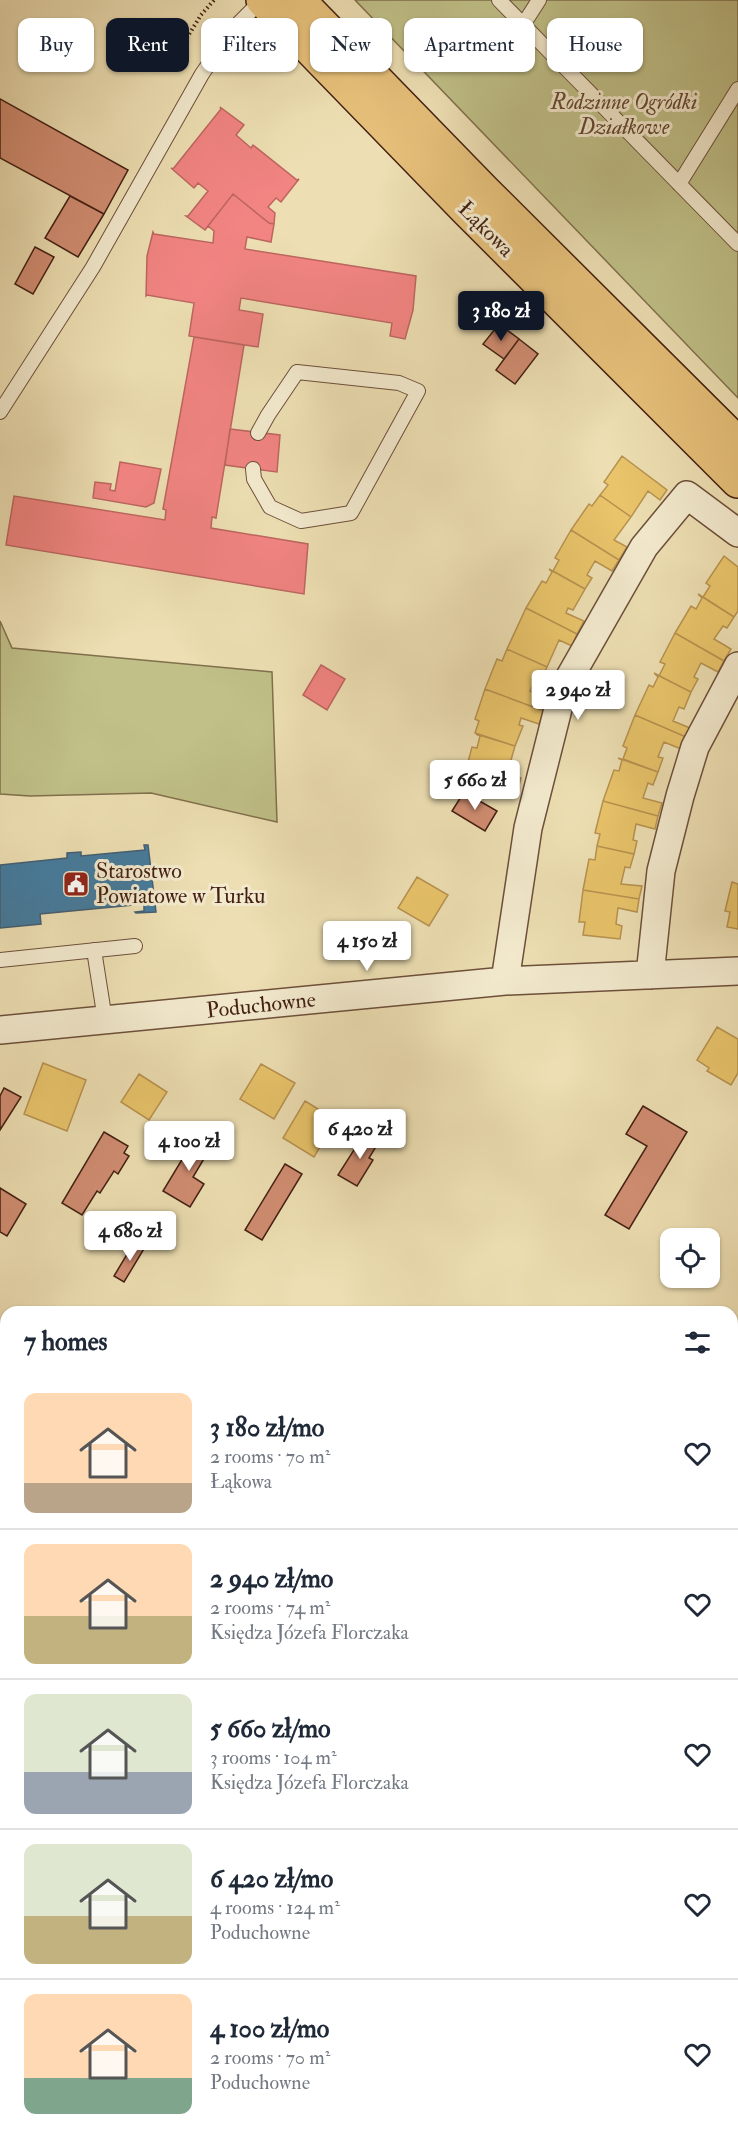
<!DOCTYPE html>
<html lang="en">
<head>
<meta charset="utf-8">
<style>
  :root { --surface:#fff; --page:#f6f6f7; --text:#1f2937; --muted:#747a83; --line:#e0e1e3; --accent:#111827 }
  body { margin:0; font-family:"IM FELL Double Pica",serif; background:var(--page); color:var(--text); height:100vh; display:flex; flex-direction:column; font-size:22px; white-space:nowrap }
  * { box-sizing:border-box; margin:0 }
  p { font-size:20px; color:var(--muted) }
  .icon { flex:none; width:33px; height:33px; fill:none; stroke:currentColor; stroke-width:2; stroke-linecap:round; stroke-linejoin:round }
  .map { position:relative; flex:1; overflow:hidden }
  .sheet { position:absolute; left:0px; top:1306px; width:738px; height:836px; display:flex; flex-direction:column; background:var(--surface); border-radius:18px 18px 0 0; box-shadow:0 2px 4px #0004 }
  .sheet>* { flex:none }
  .hud { position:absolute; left:18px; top:18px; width:702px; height:54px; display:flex; gap:12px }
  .buttons { position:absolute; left:660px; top:1228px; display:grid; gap:12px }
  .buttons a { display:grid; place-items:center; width:60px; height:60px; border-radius:12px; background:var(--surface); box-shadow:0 2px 4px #0004; font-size:30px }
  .price { position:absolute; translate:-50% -51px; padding:0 14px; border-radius:6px; background:#fff; color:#222; font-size:20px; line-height:39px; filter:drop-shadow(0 2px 3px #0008) }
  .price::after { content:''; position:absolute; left:50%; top:36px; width:18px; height:14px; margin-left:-9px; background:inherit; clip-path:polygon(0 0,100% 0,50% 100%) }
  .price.selected { background:var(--accent); color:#fff }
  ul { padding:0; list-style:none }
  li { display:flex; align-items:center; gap:18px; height:150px; padding:0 24px }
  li+li { border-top:2px solid var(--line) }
  li span { display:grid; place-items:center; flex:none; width:168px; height:120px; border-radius:12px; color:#555 }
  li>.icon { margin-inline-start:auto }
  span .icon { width:72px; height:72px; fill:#fffc; stroke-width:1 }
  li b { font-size:26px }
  h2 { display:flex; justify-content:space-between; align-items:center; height:72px; padding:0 24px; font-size:26px }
  .tag { padding:0 21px; border-radius:12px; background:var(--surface); box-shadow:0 2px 4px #0004; font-size:21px; line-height:54px }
  .tag.selected { background:var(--accent); color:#fff }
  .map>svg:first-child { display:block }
  .green { fill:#c0c088; stroke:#81704d; stroke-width:1.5 }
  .homes { fill:#e9c46a; stroke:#b79250; stroke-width:1.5 }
  .health { fill:#f28482; stroke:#bd6660; stroke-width:1.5 }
  .public { fill:#457b9d; stroke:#445f73; stroke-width:1.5 }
  .building { fill:#d18d72; stroke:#421f12; stroke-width:1.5 }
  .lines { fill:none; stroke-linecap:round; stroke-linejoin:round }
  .lane-casing { stroke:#6d4f3a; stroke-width:16 }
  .street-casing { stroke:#6d4f3a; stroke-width:30 }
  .primary-casing { stroke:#421f12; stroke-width:36 }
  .path { stroke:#421f12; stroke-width:4; stroke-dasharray:1.5 3; stroke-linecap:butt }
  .lane { stroke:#f3eace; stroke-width:14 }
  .street { stroke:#f3eace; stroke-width:27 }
  .primary { stroke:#e6c07a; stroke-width:33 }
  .labels { text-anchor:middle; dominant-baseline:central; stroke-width:6; stroke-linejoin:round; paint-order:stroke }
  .park-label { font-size:22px; font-style:italic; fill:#624730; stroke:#f3eace }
  .street-label { font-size:22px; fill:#421f12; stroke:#f3eace }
  .poi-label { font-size:22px; fill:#421f12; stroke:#f3eace; text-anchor:start }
</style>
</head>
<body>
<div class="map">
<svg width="738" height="2141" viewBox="0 0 738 2141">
  <rect width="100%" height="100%" fill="#eddfb3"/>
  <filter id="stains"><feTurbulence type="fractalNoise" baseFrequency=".00333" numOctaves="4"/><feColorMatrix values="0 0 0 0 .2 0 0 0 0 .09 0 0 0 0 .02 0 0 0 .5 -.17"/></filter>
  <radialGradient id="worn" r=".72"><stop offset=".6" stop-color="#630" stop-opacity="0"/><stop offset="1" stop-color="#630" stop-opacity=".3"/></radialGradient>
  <path class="green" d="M355 0H738V398Z
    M0 621 12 648 272 672 277 822 151 793 30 796 0 794Z"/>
  <path class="homes" d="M622 456 667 490 660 500 648 491 631 517 600 495 608 485 604 482Z
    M600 495 631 517 614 540 627 547 619 560 571 530 589 504 592 506Z
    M571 530 619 560 612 571 595 561 587 575 592 578 585 589 553 571 559 560 555 558Z
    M724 556 738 567V611L734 617 703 597 710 586 706 583Z
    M549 569 585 589 573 610 568 608 566 613 584 621 577 634 526 608 542 581 546 583 552 572Z
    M698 594 734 617 727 628 723 626 714 639 731 649 724 661 675 633 691 606 696 609 702 598Z
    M526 608 577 634 572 646 559 640 547 667 507 649Z
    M675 633 724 661 718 672 701 663 694 677 698 679 691 692 659 676 665 664 660 662Z
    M507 649 547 667 538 687 533 685 530 691 549 699 544 711 485 689 497 659 502 661Z
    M654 673 691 692 684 709 679 707 673 721 690 728 686 737 635 715 649 685 653 687 658 677Z
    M485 689 544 711 539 724 521 718 519 725 523 726 515 746 475 733 479 721 475 719Z
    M635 715 686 737 681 749 664 742 658 757 663 758 658 772 623 759 627 748 623 746Z
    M476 734 515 746 509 767 504 766 502 773 521 778 517 792 464 777 472 747 477 748 480 736Z
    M618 758 658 772 653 785 648 783 643 798 662 803 658 816 603 801 614 770 619 771 622 760Z
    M603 801 658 816 655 829 636 824 633 840 637 841 634 854 597 846 600 834 595 833Z
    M597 846 634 854 630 868 625 867 621 884 642 886 639 899 583 890 589 859 595 860Z
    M417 877 448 895 429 926 398 908Z
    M732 882 738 884V929L727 927 730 912 725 911Z
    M583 890 639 899 637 912 618 908 616 924 622 926 620 939 583 935 585 922H579Z
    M717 1027 738 1039V1073L731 1085 707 1071 709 1068 697 1060Z
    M43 1063 86 1080 67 1131 24 1114Z
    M261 1064 295 1083 274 1119 240 1099Z
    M139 1074 167 1092 149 1120 121 1102Z
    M305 1101 336 1120 314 1157 283 1138Z"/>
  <path class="health" d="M220 107 244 125 236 135 251 148 253 145 297 180 299 179 281 202 276 198 268 207 275 213 274 224 269 223 233 194 205 230 186 216H188L208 191 198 183 194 188 171 168 173 169 221 109Z
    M233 194 269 223 274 224 271 242 247 237 245 249 416 276 413 310 405 339 390 336 392 323 241 298 239 310 263 314 258 347 189 336 194 303 147 295 146 296 147 256 153 232 154 234 213 243 214 231 208 226Z
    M194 337 244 345 216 518 212 517 211 528 308 544 304 594 6 545 14 496 165 520 166 510 163 509Z
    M230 429 280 435 277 472 225 465Z
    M120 462 161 469 154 503 146 507 93 498 95 482 111 484 110 490 115 491Z
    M321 665 345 679 327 710 303 695Z"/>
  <path class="public" d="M144 845H148L156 912 136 913 135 912 144 911V904L40 914 41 924 0 928V865L67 858V853L81 852V856L145 850Z"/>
  <path class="building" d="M0 99 128 170 104 214 0 158Z
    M70 196 104 214 78 257 45 238Z
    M35 247 54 257 33 294 15 284Z
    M499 324 519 339 504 359 483 344Z
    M519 339 538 354 515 384 496 370Z
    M464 792 497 811 485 831 452 811Z
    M4 1088 21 1097 0 1130V1096Z
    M643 1106 687 1132 629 1229 605 1215 647 1146 626 1134Z
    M366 1131 380 1140 369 1158 373 1160 357 1186 338 1175Z
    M104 1132 128 1146 124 1153 129 1156 118 1174 114 1171 100 1193 97 1191 82 1215 62 1203Z
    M198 1133 214 1142 193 1177 204 1184 190 1207 163 1191Z
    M285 1164 302 1174 262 1240 245 1230Z
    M0 1188 26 1204 7 1236 0 1232Z
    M135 1241 145 1247 124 1282 114 1276Z"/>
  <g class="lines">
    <defs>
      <path id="lane" d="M499 0 738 244
        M523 25 539 0
        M679 184 738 89
        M0 412 93 267 202 74 233 29 262 0
        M253 469 254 479 270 507 301 521 351 513 418 391 399 383 297 372 268 415 258 433
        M94 950 105 1020
        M0 960 135 946"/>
      <path id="street" d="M650 975 661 871 680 796 695 747 738 666
        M505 981 528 828 563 689 644 547 687 495 738 533
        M0 1030 505 981 738 971"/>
      <path id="primary" d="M263 0 467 210 738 481
        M298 0 485 192 738 444"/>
    </defs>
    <use href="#lane" class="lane-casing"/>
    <use href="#street" class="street-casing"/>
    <use href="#primary" class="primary-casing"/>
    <path class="path" d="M175 57 201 15 214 0"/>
    <use href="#lane" class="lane"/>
    <use href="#street" class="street"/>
    <use href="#primary" class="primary"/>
  </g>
  <defs>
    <symbol id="civic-square" viewBox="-11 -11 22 22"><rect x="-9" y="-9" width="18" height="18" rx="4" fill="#8f2418" stroke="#f3eace"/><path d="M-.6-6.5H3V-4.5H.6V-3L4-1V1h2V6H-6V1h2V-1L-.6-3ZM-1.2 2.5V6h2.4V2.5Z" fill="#fff"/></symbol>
  </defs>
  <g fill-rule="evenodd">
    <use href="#civic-square" x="61" y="869" width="30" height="30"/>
  </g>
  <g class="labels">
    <g class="park-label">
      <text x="624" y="102">Rodzinne Ogródki<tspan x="624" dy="25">Działkowe</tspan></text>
    </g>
    <g class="street-label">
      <text transform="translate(486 229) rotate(45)">Łąkowa</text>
      <text transform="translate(261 1005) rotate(-6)">Poduchowne</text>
    </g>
    <g class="poi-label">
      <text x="96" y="871">Starostwo<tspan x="96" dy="25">Powiatowe w Turku</tspan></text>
    </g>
  </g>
  <rect width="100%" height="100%" filter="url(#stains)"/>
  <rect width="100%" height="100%" fill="url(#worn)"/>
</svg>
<div class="buttons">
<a><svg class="icon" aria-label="locate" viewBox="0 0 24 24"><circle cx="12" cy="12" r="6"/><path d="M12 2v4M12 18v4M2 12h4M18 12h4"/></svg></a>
</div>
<b class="price selected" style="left:501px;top:342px">3 180 zł</b>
<b class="price" style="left:578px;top:721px">2 940 zł</b>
<b class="price" style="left:475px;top:811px">5 660 zł</b>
<b class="price" style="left:367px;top:972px">4 150 zł</b>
<b class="price" style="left:360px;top:1160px">6 420 zł</b>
<b class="price" style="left:189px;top:1172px">4 100 zł</b>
<b class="price" style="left:130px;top:1262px">4 680 zł</b>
<div class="hud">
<a class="tag">Buy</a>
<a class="tag selected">Rent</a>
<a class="tag">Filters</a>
<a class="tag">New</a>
<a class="tag">Apartment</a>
<a class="tag">House</a>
</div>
<section class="sheet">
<h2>7 homes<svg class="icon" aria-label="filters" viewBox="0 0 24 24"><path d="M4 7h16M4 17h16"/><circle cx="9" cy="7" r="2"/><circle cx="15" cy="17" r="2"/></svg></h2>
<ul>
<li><span style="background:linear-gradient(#ffd9b3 75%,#b9a48a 0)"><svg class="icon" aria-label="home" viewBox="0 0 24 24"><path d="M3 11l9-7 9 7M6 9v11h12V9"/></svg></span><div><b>3 180 zł/mo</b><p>2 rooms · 70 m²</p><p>Łąkowa</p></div><svg class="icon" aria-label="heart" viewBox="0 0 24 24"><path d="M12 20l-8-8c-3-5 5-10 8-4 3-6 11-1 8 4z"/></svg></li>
<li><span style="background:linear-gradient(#ffd9b3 60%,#c2b280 0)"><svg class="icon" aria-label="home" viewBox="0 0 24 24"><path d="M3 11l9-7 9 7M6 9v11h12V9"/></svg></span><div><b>2 940 zł/mo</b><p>2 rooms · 74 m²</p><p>Księdza Józefa Florczaka</p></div><svg class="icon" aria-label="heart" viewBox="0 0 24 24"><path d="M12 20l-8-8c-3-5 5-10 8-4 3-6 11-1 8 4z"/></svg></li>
<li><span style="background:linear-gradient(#dfe7d0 65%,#9aa5b1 0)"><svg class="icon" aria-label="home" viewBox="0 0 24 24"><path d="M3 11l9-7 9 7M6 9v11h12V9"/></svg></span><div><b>5 660 zł/mo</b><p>3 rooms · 104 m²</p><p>Księdza Józefa Florczaka</p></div><svg class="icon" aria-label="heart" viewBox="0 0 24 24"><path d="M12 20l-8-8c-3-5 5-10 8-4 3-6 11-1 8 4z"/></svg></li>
<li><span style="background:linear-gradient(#dfe7d0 60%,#c2b280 0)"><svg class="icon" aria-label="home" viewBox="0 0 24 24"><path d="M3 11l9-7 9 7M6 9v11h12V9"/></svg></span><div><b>6 420 zł/mo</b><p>4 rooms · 124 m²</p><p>Poduchowne</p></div><svg class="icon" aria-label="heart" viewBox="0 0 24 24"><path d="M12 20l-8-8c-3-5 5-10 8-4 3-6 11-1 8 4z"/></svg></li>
<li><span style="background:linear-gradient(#ffd9b3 70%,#7fa58c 0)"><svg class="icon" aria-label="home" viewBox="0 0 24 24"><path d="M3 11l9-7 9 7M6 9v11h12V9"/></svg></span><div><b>4 100 zł/mo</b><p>2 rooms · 70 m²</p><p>Poduchowne</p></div><svg class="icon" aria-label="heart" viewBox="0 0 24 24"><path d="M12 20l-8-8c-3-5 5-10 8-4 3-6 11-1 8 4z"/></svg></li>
</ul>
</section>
</div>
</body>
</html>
